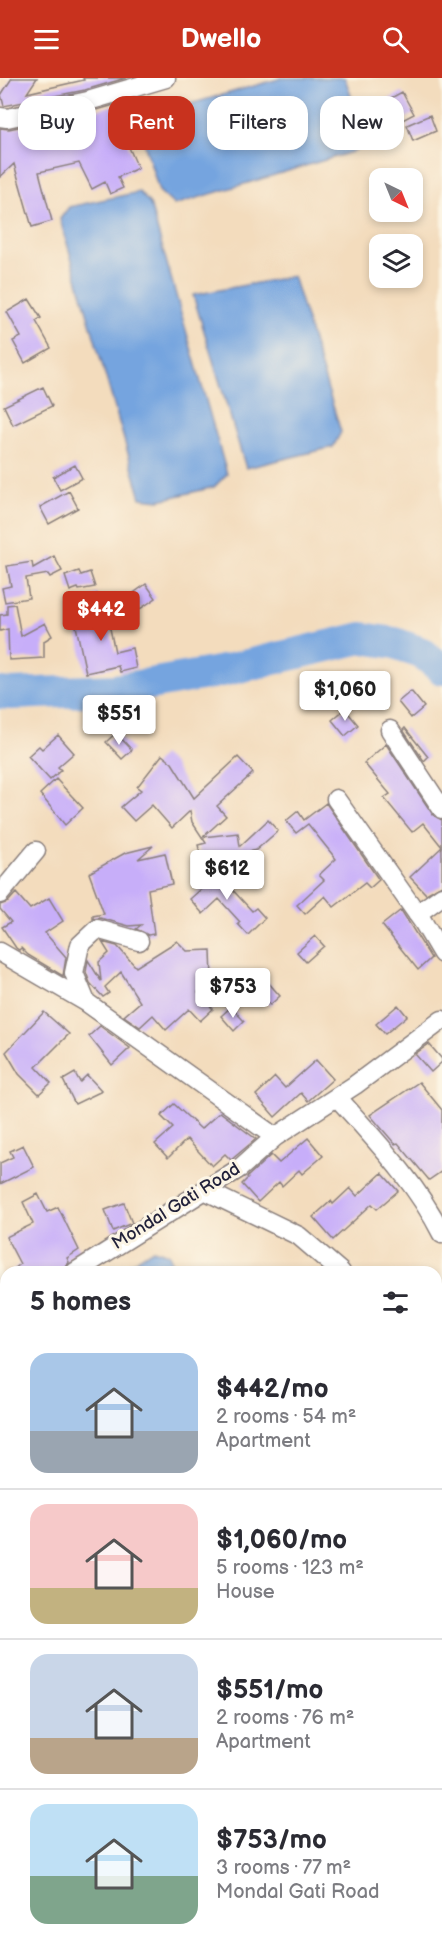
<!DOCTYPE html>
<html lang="en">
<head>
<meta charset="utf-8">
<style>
  :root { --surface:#fff; --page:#f7f7f7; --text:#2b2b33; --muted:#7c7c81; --line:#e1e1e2; --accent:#c8321e }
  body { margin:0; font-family:"Balsamiq Sans",sans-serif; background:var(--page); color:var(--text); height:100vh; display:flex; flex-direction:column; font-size:22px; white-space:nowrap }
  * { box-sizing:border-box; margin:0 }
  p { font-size:20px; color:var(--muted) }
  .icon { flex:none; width:33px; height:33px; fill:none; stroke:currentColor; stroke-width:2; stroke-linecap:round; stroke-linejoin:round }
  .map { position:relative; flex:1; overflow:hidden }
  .sheet { position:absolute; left:0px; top:1188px; width:442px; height:686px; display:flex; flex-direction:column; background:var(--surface); border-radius:18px 18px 0 0; box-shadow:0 3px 9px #0003 }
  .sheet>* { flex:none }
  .top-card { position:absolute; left:18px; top:18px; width:406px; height:54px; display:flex; gap:12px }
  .needle { width:39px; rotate:137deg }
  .tools { position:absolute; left:369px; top:90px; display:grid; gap:12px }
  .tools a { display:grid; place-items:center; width:54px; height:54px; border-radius:12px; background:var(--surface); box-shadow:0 3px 9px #0003; font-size:30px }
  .price { position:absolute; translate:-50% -51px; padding:0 14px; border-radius:6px; background:#fff; color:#222; font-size:20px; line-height:39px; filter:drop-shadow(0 2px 3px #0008) }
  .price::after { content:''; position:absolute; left:50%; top:36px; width:18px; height:14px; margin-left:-9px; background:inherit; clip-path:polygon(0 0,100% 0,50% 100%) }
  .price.on { background:var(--accent); color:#fff }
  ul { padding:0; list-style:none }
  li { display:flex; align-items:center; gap:18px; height:150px; padding:0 30px }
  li+li { border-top:2px solid var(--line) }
  li span { display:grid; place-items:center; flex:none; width:168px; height:120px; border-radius:18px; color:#555 }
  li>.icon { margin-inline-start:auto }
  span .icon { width:72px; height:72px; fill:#fffc; stroke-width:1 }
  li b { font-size:26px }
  h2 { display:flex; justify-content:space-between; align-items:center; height:72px; padding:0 30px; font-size:26px }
  .tag { padding:0 21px; border-radius:18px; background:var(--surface); box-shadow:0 3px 9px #0003; font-size:21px; line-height:54px }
  .tag.on { background:var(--accent); color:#fff }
  header { display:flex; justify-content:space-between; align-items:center; height:78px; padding:0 30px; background:var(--accent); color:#fff; font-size:27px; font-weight:800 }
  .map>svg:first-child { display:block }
  .water { fill:#75a4df; stroke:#4c638d; stroke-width:1.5 }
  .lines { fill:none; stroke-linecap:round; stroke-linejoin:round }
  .river { stroke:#75a4df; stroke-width:32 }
  .building { fill:#c7aef9 }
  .street-casing { stroke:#8a7f7c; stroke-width:21 }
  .street { stroke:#fff; stroke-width:18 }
  .labels { text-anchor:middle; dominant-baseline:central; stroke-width:6; stroke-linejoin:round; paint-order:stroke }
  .street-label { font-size:18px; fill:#22223b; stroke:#fcf5e5 }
</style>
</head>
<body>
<header><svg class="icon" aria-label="menu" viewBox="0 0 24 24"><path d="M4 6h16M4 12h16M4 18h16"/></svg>Dwello<svg class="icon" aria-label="search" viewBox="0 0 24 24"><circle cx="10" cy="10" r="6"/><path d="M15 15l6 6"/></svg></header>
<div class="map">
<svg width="442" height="1873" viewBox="0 0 442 1873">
  <rect width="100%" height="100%" fill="#fcf5e5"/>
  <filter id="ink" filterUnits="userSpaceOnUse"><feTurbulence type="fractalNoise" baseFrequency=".0167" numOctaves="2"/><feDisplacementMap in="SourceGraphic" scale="12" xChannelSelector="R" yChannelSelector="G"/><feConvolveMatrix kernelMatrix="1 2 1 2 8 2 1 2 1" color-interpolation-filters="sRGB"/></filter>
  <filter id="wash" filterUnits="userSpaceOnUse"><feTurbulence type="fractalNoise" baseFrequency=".008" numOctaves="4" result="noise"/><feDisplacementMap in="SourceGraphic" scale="24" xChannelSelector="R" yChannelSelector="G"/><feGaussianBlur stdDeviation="1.35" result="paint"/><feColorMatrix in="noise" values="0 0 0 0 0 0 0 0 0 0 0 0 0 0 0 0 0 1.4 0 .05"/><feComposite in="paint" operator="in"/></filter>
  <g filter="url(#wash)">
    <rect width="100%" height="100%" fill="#f3dcbd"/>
    <path class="water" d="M282 0H345L365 59 355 73 174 127 159 113 137 41Z
      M139 114 150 126 227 396 214 409 160 422 141 420 60 141 69 129Z
      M293 198 341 354 333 369 246 390 193 217Z
      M153 1171 169 1176 174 1194H121L122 1191Z
      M436 1759 442 1765V1826L437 1829Z"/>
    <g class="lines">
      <path class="river" d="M0 615 11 616 115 612 218 594 362 560 395 565 422 575 442 591"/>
    </g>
    <g id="blocks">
      <path class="building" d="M12 0H37L27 15 84 2 83 0H126L85 12 4 28 1 17Z
        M402 14 414 36 391 48 380 26Z
        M118 26 128 67 138 90 118 99 123 110 110 116 105 104 92 111 79 85 39 94 52 143 32 149 14 86 0 99V50L9 51 90 34Z
        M430 37 436 53 413 63 407 47Z
        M29 221 41 240 36 243 51 270 25 285 13 263 21 259 7 234Z
        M43 309 52 328 13 347 4 328Z
        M75 387 82 400 60 412 53 399Z
        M69 413 78 430 49 446 40 429Z
        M54 478 62 493 50 499 48 496 26 500 29 520 5 524 2 510 11 508 7 488 32 484 33 490Z
        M79 493 81 497 90 494 95 509 79 512 78 510 70 513 65 498Z
        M146 506 156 520 140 531 131 517Z
        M97 516 106 541H108L115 574 132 570 136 590 120 594 118 588 86 595 76 548 89 545 83 524Z
        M15 526 21 558 45 545 52 558 44 563V580L9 582 8 551 0 553V537L7 536V527Z
        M411 613 424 629 411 640 398 624Z
        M345 631 358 647 345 658 332 642Z
        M405 650 428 679 424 683 403 652Z
        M116 655 132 672 122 681 106 664Z
        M58 657 74 675 58 689 61 692 50 702 28 678 39 668 42 671Z
        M386 666 433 737 442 742V807L426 816 410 799 442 769 423 745 412 754 384 720 390 716 364 685Z
        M162 677 172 685 194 720 238 679 253 695 217 728 226 738 203 759 238 755 240 768 268 742 278 753 256 772 228 779 230 778 202 782 198 767 206 765 192 744 190 733 172 750 152 727 134 743 121 729 141 712 137 709Z
        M56 701 83 730 65 747 40 716Z
        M326 725 379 802 370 810 365 805 334 829 325 818 305 836 297 827 324 802 319 797 336 781 308 746 296 755 286 743 298 733 304 742Z
        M153 768 138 781 165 775 172 806 148 811 154 856 148 857 136 851 141 847 129 848 100 840 93 841V838L104 836 89 795 125 775Z
        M226 789 236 801 229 808 252 833 256 830 265 840 248 857 238 846 240 844 219 821 203 836 190 821Z
        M16 815 30 831 49 820 63 843 45 855 66 879 63 898 28 877 21 870 19 872 16 870 2 849 11 844 0 831V827L8 824Z
        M401 832 431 880 418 892 382 847Z
        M315 858 324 868 306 884 297 874Z
        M177 863 187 873 211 872 212 902 198 914 213 931 200 943 189 931 166 952 153 937 140 949 124 938 140 924 121 894 105 909 109 915 103 919 90 905 86 894 88 882 101 903 99 884 109 875 102 864 117 868 136 889Z
        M267 903 280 918 270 927 257 913Z
        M398 927 407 938 385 956 376 946Z
        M231 929 244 943 234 953 221 938Z
        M44 934 69 956 36 989 51 1005 39 1016 19 996 6 974Z
        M100 948 130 970 112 987 89 958Z
        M429 966 442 981V984L431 994 415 976Z
        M316 982 333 1001 308 1023 301 1015 275 1039 256 1017 275 999 285 1010Z
        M75 995 80 1004 87 997 102 1013 75 1026 63 1002Z
        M419 1004 442 1032V1093L429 1102 398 1065 395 1066 370 1037Z
        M174 1026 201 1051 220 1034 256 1061 231 1082 225 1076 212 1088 187 1061 168 1080 155 1066 173 1050 161 1038Z
        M308 1060 323 1078 302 1096 299 1092 282 1108 279 1104 258 1124 242 1106 248 1100 247 1099 271 1077 279 1085Z
        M23 1067 34 1089 0 1106V1085L13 1079 10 1073Z
        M382 1095 398 1113 377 1131 372 1126 333 1162 313 1139 331 1123 333 1126 350 1110 357 1118Z
        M38 1116 47 1134 58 1129 79 1172 67 1180 69 1184 65 1191 58 1194H11L20 1186 6 1159 33 1146 23 1124Z
        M124 1125 132 1145 113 1153 105 1132Z"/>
    </g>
  </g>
  <g filter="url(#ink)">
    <use href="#blocks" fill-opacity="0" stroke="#8a7f7c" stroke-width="1.5"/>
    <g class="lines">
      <defs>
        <path id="street" d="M0 39 7 40 88 23 166 0
          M390 652 442 731
          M336 721 423 844 442 876
          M0 816 36 773
          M417 836 442 818
          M0 874 86 924 275 1059
          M86 924 74 895 80 867 97 851 139 863
          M337 1019C375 1062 416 1104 442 1156
          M204 1112 299 1158 341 1194
          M75 1194 240 1090 275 1059 355 1007 442 942
          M0 1251 6 1246
          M436 1280 442 1285
          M436 1372 442 1367
          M436 1592H442
          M0 1735 6 1728"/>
      </defs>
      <use href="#street" class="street-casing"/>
      <use href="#street" class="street"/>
    </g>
  </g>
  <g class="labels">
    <g class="street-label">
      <text transform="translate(176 1128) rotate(-32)">Mondal Gati Road</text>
    </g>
  </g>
</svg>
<div class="tools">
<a><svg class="needle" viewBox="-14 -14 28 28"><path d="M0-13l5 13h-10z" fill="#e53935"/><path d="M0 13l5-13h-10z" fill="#7c7c81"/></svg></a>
<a><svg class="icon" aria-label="layers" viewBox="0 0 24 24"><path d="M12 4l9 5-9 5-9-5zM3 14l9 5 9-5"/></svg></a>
</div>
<b class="price on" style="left:101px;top:564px">$442</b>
<b class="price" style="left:345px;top:644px">$1,060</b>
<b class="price" style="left:119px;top:668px">$551</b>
<b class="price" style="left:227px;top:823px">$612</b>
<b class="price" style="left:233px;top:941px">$753</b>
<div class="top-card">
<a class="tag">Buy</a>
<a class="tag on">Rent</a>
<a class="tag">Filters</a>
<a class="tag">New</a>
</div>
<section class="sheet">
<h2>5 homes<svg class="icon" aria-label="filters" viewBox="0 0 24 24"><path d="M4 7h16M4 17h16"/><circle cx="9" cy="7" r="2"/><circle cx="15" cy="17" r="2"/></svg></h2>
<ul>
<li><span style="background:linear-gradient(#a9c7e8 65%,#9aa5b1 0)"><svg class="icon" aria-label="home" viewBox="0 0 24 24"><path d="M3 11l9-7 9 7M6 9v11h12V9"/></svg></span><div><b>$442/mo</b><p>2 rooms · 54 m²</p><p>Apartment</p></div></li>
<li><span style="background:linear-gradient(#f6c9c9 70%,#c2b280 0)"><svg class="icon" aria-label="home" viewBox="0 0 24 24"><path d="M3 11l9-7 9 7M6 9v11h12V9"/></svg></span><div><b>$1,060/mo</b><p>5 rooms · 123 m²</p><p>House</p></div></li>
<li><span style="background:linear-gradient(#c9d6e8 70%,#b9a48a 0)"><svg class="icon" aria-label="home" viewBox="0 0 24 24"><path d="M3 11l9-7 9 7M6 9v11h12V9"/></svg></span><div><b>$551/mo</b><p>2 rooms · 76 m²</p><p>Apartment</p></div></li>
<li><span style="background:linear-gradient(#bfe0f5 60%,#7fa58c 0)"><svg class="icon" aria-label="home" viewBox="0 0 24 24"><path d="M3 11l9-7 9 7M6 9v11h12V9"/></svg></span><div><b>$753/mo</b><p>3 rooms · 77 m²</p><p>Mondal Gati Road</p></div></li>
</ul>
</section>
</div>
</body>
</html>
